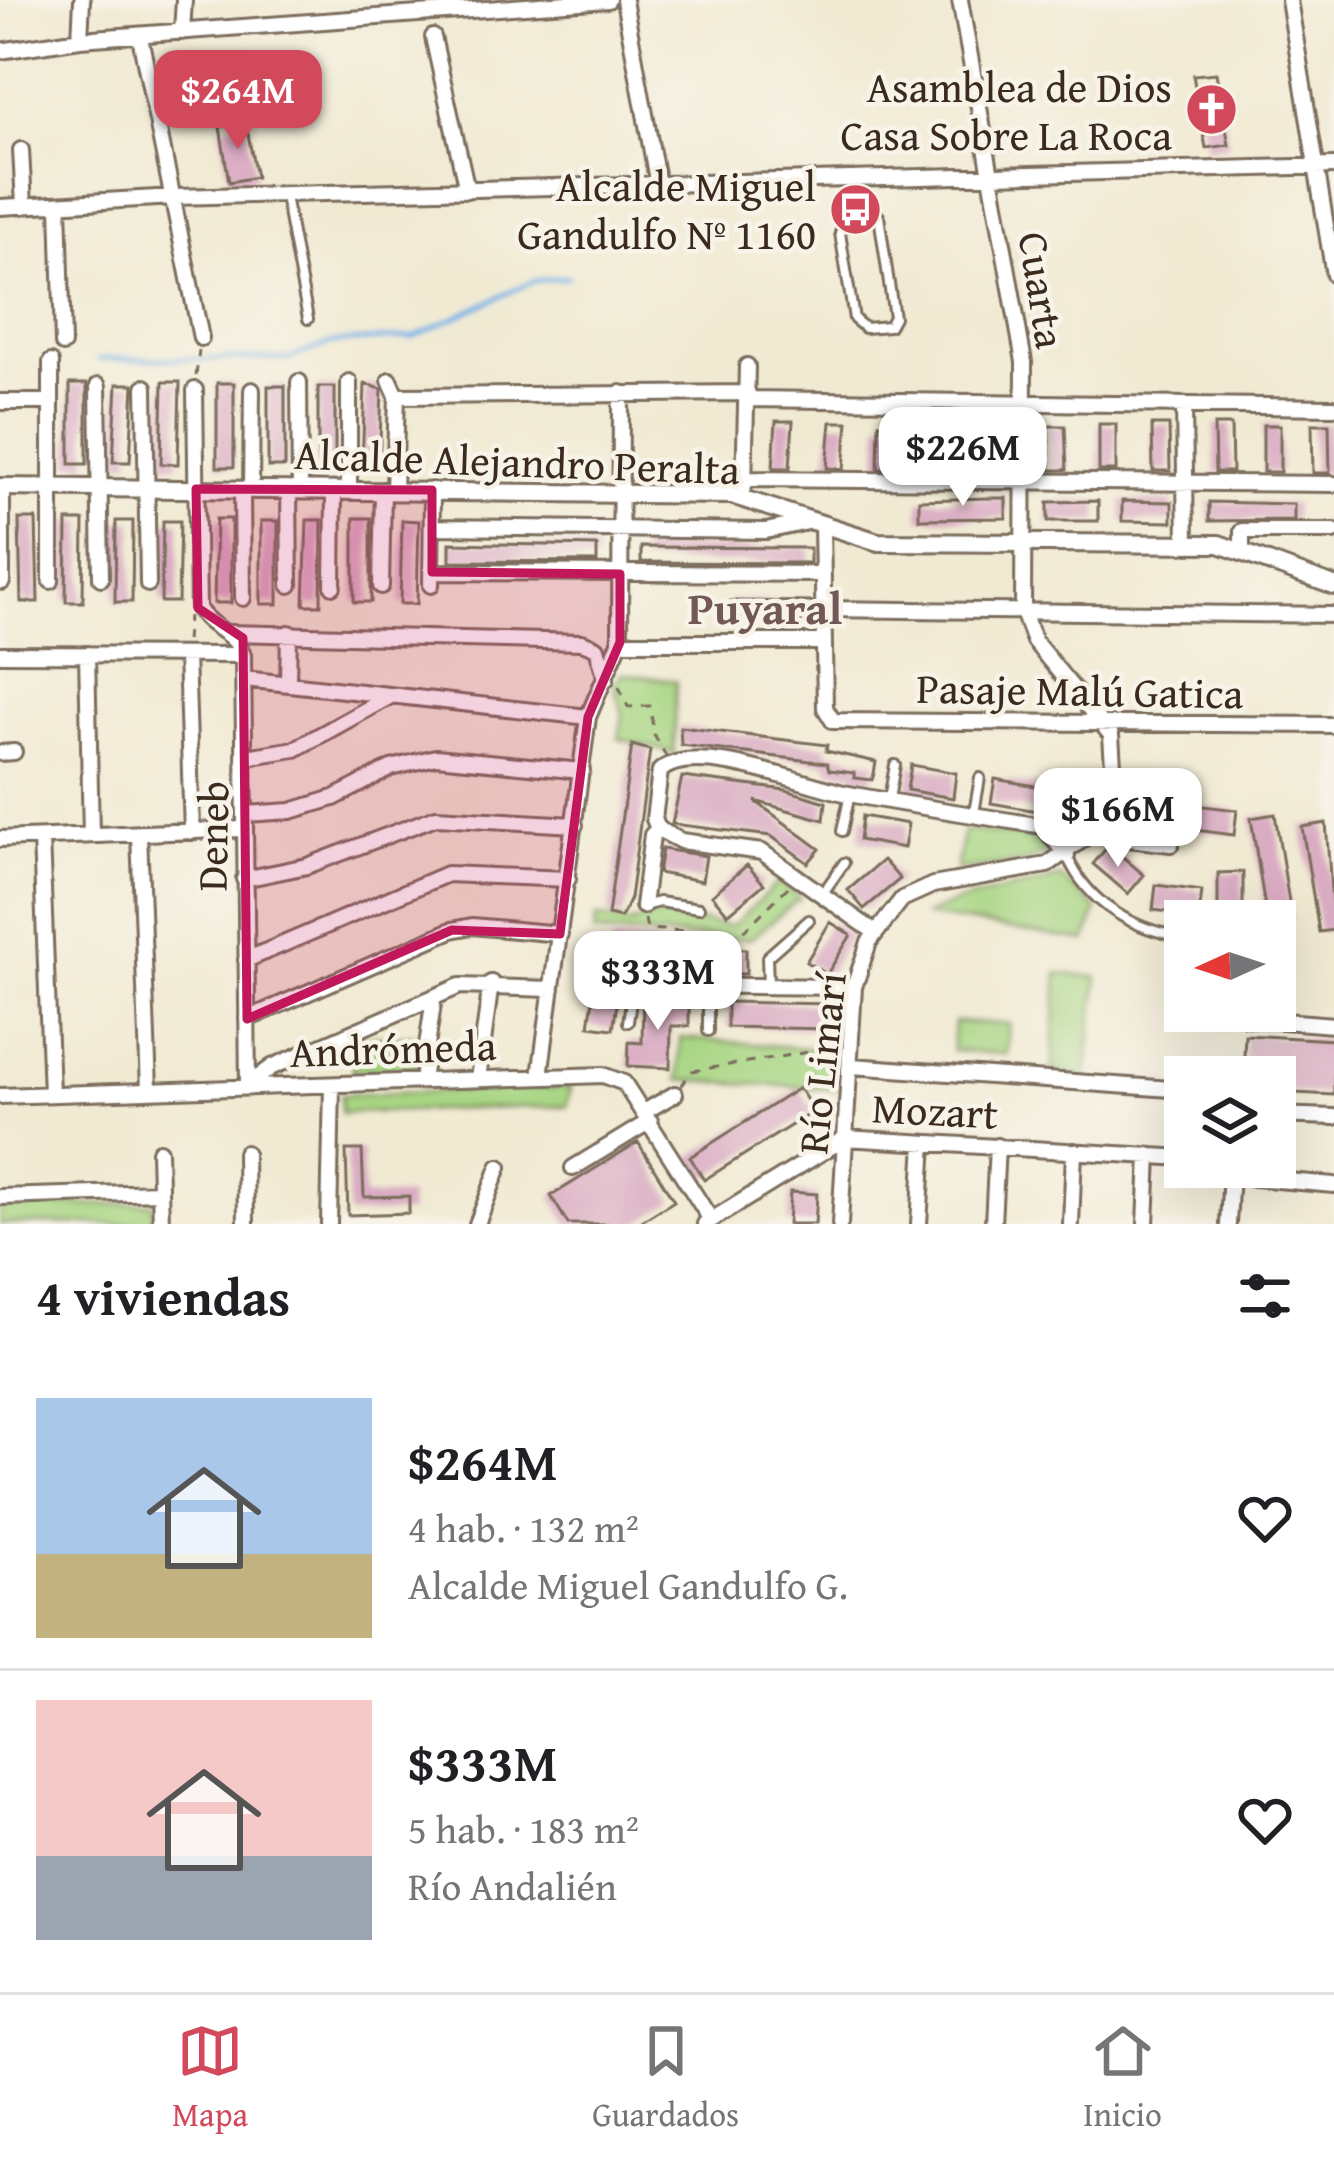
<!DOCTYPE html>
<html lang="es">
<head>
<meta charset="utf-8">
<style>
  :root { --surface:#fff; --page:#f2f2f2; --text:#202124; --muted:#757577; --line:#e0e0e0; --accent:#d1495b }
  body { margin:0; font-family:"Gentium Book Plus",serif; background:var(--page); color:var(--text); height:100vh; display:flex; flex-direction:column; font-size:45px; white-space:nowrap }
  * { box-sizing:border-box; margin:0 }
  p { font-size:39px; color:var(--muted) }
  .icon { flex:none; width:66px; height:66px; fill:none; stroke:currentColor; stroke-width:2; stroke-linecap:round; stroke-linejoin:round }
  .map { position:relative; height:1224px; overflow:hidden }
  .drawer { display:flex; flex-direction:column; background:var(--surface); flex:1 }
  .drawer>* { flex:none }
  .needle { width:78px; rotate:267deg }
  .fabs { position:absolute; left:1164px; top:900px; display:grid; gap:24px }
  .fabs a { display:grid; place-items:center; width:132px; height:132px; border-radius:0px; background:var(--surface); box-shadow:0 12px 48px #0002; font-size:60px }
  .price { position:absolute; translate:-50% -102px; padding:0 27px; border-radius:24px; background:#fff; color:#222; font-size:39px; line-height:78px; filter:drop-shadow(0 3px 6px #0008) }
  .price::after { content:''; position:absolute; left:50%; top:72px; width:36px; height:27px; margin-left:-18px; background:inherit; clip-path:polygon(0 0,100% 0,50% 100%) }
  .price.active { background:var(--accent); color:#fff }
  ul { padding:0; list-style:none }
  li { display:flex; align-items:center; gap:36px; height:300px; padding:0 36px }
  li+li { border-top:3px solid var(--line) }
  li span { display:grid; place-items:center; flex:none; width:336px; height:240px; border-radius:0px; color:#555 }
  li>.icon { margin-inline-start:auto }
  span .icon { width:144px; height:144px; fill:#fffc; stroke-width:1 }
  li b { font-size:51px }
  h2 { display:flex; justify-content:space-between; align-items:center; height:144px; padding:0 36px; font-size:51px }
  .tab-bar { display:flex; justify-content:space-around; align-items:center; height:168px; border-top:3px solid var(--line); background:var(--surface); font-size:33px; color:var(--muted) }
  .tab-bar a { display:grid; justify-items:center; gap:6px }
  .tab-bar .active { color:var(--accent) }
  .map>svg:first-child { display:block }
  .green { fill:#a7d582; stroke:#718050; stroke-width:3 }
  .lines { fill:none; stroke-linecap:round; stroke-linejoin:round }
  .stream { stroke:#74b3e8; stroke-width:4.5 }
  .building { fill:#daacc3 }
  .service-casing { stroke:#7b6d5d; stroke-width:14 }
  .minor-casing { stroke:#7b6d5d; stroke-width:20 }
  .tertiary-casing { stroke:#7b6d5d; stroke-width:22 }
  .path { stroke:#7b6d5d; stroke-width:3; stroke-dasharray:9 9; stroke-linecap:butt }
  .service { stroke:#fff; stroke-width:8 }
  .minor { stroke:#fff; stroke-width:14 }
  .tertiary { stroke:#fff; stroke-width:16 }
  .marked { fill:#c2185b; fill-opacity:0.2; stroke:#c2185b; stroke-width:9; stroke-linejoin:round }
  .labels { text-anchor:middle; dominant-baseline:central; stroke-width:9; stroke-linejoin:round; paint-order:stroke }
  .poi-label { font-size:42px; fill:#3b2a1e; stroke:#f7f3e8; text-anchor:end }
  .street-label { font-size:42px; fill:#3b2a1e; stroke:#f7f3e8 }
  .neighbourhood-label { font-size:45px; font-weight:bold; fill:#735858; stroke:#f7f3e8 }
</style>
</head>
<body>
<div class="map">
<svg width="1334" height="1224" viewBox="0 0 1334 1224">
  <rect width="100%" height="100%" fill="#f7f3e8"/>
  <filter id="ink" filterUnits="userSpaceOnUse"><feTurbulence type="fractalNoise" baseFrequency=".00833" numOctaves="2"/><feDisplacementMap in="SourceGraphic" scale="24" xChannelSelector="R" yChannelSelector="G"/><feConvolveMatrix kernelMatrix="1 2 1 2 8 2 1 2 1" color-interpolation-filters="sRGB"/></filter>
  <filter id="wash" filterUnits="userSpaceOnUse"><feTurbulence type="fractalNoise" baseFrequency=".004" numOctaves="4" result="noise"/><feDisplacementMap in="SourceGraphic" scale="48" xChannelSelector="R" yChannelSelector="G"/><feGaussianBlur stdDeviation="2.7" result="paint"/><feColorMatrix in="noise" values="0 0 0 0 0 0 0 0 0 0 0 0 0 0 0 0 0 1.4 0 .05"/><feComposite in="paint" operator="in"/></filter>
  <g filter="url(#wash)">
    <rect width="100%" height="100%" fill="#f1ead3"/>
    <path class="green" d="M622 673 676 681 674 753 619 739 623 713 614 685Z
      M964 830 1039 839 1051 851 1026 862 956 870Z
      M1060 877 1097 909 1086 941 925 916C969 893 1013 892 1060 877Z
      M779 882 800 898 750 939 594 933 596 917 630 924 655 915 732 926Z
      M1058 973 1098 977 1086 1077 1052 1070Z
      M954 1022 1009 1024 1007 1054 952 1051Z
      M414 1035 416 1067 353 1070 351 1038Z
      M680 1038 843 1051 837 1089 679 1080Z
      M571 1087 567 1106 341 1113V1095Z
      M153 1203 152 1224H0V1207Z"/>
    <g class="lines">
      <path class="stream" d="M98 359H288L331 343 413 337 534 281 568 277"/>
    </g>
    <g id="blocks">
      <path class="building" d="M1216 73 1229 145 1206 148 1193 75Z
        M246 123 256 177 229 182 220 127Z
        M163 382H180L178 464H161Z
        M217 383H234V467H217Z
        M70 384H87V464H70Z
        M117 384H134L130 462H113Z
        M365 384 382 389 379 466H362Z
        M268 386H285V467H268Z
        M318 387H335V465H318Z
        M776 421H793L790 468H773Z
        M984 421H1001L1000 470H983Z
        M831 422H848L844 469 827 468Z
        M879 423H896L895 469H878Z
        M933 423H950L951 470 934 469Z
        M1099 424H1116V471H1099Z
        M1312 424H1329L1330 473H1313Z
        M1152 425H1169L1170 471H1153Z
        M1214 425H1231L1232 472H1215Z
        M1263 425H1280V472H1263Z
        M1048 426H1065L1067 470H1050Z
        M989 498H1006V518L919 519V500Z
        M1098 501V521H1048V502Z
        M1122 501 1172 502V522L1122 521Z
        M1209 502 1294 504V520L1209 521Z
        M354 518H371V602H354Z
        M19 519H36L38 602H21Z
        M216 519H231V603H214Z
        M307 520H322L321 605H304Z
        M402 520 419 521 417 604H400Z
        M67 521H84L83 602H66Z
        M116 521H133L132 602H115Z
        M163 521H180L178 602H161Z
        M261 521H278V604H261Z
        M450 543 597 546V562L450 561Z
        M641 547 810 548V563L641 562Z
        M731 601 812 602V621L731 620Z
        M680 727 827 745 826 751 876 762 874 774 872 780 854 778V773L829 770 827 763 681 745Z
        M632 745 650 750 630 898 621 918 608 915Z
        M911 765 956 773 953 798 907 790Z
        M682 777 786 790 826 802 824 820 755 801 820 849 808 863 771 836 672 824Z
        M995 779 1041 787 1037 811 991 803Z
        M1129 797 1237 810 1234 835 1126 821Z
        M1275 814 1292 921 1275 924 1267 921 1251 818Z
        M862 816 908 824 904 848 859 840Z
        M1326 823 1334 930 1319 932 1302 827Z
        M1109 845 1144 875 1128 894 1093 864Z
        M662 849 706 856 702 881 658 873Z
        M883 860 900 879 864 909 848 890Z
        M747 865 764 884 728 914 712 895Z
        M1243 872V919H1218V873Z
        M1156 885 1202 891 1199 916 1153 910Z
        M830 922 851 935 827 974 806 962Z
        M612 939 658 942 656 967 623 965 613 1029 589 1026 596 979 609 981Z
        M700 948 746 949V974L700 973Z
        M643 1000 689 1001V1026H671L670 1068 628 1066 629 1042 642 1043Z
        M727 1002 834 1004V1029L727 1027Z
        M1245 1035 1334 1040V1095L1275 1092V1077H1243Z
        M799 1088 814 1111 704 1180 690 1157Z
        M638 1142 674 1201 637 1224H568L551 1196Z
        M346 1150H362L364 1197 409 1196V1213L348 1215Z
        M790 1192 817 1194 815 1224H788Z"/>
    </g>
  </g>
  <g filter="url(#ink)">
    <use href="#blocks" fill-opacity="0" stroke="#7b6d5d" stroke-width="3"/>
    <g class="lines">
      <defs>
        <path id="service" d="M850 179 852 214 840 233 854 319 865 328 889 326 894 317 879 216 852 214
          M285 196 308 319
          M889 799 895 765
          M974 813 980 778
          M842 831 850 794
          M1067 856C1088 904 1135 931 1185 937
          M823 893 844 863
          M643 906 659 902 699 908
          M681 985V948
          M768 985 767 957 809 920
          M708 986V1031
          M628 1022 633 988 667 985"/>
        <path id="minor" d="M624 0 658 185
          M1289 0 1334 275
          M182 32 184 0
          M140 37 201 338
          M433 37 467 190
          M80 39 82 0
          M0 51 80 39 608 0
          M21 150 24 206
          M59 204 63 344
          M0 207 174 197 1334 166
          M51 362V581
          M390 380 397 396 394 490
          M299 382 300 490
          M349 382V490
          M98 386 101 578
          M145 387 148 584
          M195 390 198 608C210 630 234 630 243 655L248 1085
          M397 396 748 393
          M747 399 1334 407
          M0 402H51
          M1184 405 1186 544
          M745 479 1334 484
          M744 487 747 366
          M242 490 243 598
          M251 490 252 390
          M289 490 290 585
          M822 524 825 708 833 721 1334 725
          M432 527 766 531 812 521
          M1242 549V531H1334
          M432 572 823 574
          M2 582V487
          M431 585 432 490
          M333 586 334 490
          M381 586 383 490
          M822 609 1334 615
          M229 633 582 642 597 648 606 679
          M620 642H823
          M0 654 243 655
          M87 654 91 835
          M186 655 192 832
          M244 679 588 717
          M288 681 289 633
          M0 753 14 752
          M246 757 295 749 389 697
          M246 814 291 811 334 798 391 768 436 757 582 771
          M1103 825 1129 839 1171 844
          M658 829 654 819 660 771C695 739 808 787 849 794 914 806 978 816 1043 826L1067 856
          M658 829 681 841 762 852 876 933
          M139 834 149 1089
          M41 838 51 1093
          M0 839 243 829
          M244 879 307 866 436 817 575 825
          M643 906 652 835 658 829
          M246 960 447 874 568 879
          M667 985 854 987
          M1246 1018 1334 1025
          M247 1019 452 930 472 926 560 934
          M852 1066 1185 1090
          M540 1076 588 717 620 642 621 393
          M478 1079 491 983
          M422 1081 434 997
          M248 1085 272 1067 460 986 552 989
          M0 1096 603 1075 624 1083 711 1220
          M644 1112 675 1094
          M1275 1115 1334 1117
          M159 1151 161 1224
          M245 1153 246 1224
          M573 1168 650 1121
          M1231 1176 1334 1185
          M0 1197 159 1192
          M329 1224 332 1085
          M477 1224 499 1167
          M705 1224 845 1138 1185 1158
          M840 1224 854 987 869 942 902 899 933 885 1047 865 1103 825 1114 780 1111 735 1034 641 1023 612 1024 362 960 0
          M919 1224 924 1143
          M993 1224 997 1146
          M1071 1224 1074 1151
          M1146 1224 1149 1155
          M1228 1224 1231 1172"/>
        <path id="tertiary" d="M0 487 731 495 878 542 1219 544 1334 586"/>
      </defs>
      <use href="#service" class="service-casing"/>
      <use href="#minor" class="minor-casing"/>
      <use href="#tertiary" class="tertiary-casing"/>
      <path class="path" d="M196 376 199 350
        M186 641 188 616
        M619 687 628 707 650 706 654 735 666 756
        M645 919 647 929 741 934 788 887
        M681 1086 692 1071 809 1052 839 1066"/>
      <use href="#service" class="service"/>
      <use href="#minor" class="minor"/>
      <use href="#tertiary" class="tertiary"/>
    </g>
  </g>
  <path class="marked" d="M196 489 432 490V572L620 574V642L588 717 560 934 452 930 247 1019 243 638 198 608Z"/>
  <defs>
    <symbol id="church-disc" viewBox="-11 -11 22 22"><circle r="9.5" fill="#d1495b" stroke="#f7f3e8"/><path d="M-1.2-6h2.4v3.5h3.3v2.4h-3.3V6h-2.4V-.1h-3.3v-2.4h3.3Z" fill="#fff"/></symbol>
    <symbol id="bus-disc" viewBox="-11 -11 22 22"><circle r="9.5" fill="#d1495b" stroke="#f7f3e8"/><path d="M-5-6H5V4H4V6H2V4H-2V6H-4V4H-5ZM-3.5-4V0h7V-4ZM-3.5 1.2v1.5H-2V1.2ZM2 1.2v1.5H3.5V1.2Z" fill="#fff"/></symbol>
  </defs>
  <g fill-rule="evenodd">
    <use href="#church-disc" x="1182" y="80" width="59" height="59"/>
    <use href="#bus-disc" x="826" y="180" width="59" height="59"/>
  </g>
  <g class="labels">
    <g class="poi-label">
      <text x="1172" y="86">Asamblea de Dios<tspan x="1172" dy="48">Casa Sobre La Roca</tspan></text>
      <text x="816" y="185">Alcalde Miguel<tspan x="816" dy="48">Gandulfo Nº 1160</tspan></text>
    </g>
    <g class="street-label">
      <text transform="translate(1043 290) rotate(81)">Cuarta</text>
      <text transform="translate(517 461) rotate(2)">Alcalde Alejandro Peralta</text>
      <text transform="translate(1080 690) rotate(1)">Pasaje Malú Gatica</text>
      <text transform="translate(212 836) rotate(-89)">Deneb</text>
      <text transform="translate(393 1048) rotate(-2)">Andrómeda</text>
      <text transform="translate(821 1063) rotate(-84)">Río Limarí</text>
      <text transform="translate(935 1110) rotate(3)">Mozart</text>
    </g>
    <g class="neighbourhood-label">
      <text x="765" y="607">Puyaral</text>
    </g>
  </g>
</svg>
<div class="fabs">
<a><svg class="needle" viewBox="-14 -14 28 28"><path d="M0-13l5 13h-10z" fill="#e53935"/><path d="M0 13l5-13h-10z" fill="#757577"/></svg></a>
<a><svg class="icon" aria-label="layers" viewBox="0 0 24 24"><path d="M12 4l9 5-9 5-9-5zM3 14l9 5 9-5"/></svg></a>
</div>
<b class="price active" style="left:238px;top:152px">$264M</b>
<b class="price" style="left:963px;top:509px">$226M</b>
<b class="price" style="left:1118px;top:870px">$166M</b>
<b class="price" style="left:658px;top:1033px">$333M</b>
</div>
<section class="drawer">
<h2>4 viviendas<svg class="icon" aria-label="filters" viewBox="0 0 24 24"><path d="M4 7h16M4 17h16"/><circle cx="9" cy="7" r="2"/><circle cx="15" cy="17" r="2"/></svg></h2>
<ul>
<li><span style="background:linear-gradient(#a9c7e8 65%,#c2b280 0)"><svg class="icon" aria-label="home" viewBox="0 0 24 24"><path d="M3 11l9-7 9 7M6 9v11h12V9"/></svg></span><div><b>$264M</b><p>4 hab. · 132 m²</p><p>Alcalde Miguel Gandulfo G.</p></div><svg class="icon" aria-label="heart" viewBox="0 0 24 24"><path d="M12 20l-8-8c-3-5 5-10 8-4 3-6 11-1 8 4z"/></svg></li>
<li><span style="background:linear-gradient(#f6c9c9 65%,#9aa5b1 0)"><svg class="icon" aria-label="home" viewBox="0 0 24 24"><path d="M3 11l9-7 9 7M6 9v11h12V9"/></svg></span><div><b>$333M</b><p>5 hab. · 183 m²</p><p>Río Andalién</p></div><svg class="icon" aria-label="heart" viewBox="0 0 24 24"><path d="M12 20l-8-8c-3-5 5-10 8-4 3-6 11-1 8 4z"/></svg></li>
</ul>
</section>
<nav class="tab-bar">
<a class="active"><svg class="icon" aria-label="map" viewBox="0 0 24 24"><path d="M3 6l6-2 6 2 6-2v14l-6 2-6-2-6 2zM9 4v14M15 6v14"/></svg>Mapa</a>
<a><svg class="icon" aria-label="saved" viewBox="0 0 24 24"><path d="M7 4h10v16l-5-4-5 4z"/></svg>Guardados</a>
<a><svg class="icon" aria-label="home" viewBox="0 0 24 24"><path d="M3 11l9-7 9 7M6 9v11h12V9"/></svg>Inicio</a>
</nav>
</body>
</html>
